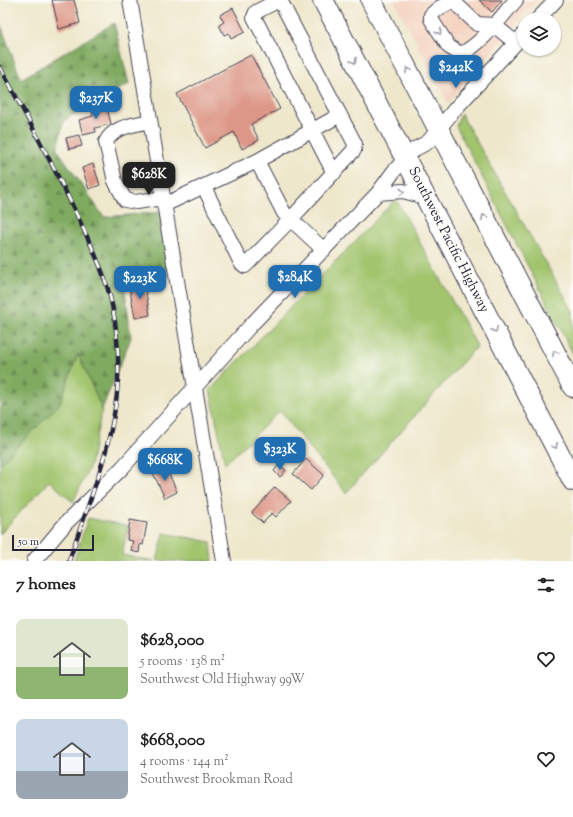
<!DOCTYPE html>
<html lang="en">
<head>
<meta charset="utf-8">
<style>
  :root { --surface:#fff; --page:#f2f2f2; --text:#222; --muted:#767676; --accent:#1f6fb2 }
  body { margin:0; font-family:"Sorts Mill Goudy",serif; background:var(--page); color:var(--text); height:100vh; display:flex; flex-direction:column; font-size:15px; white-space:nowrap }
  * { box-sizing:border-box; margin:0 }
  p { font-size:13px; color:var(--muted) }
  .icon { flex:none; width:22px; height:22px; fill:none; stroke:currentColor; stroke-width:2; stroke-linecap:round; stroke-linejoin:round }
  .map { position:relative; height:561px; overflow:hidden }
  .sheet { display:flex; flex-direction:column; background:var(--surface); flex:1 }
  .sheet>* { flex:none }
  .fabs { position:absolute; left:517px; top:12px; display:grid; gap:8px }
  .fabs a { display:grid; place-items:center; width:44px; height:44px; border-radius:50%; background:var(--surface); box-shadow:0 1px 3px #0004; font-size:20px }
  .scale { position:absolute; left:12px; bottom:10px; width:82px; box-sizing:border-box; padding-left:4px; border:2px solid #22223b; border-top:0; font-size:11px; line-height:14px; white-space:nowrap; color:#22223b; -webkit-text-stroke:3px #fdfcf7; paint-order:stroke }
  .price { position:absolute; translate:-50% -34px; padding:0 9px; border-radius:8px; background:var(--accent); color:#fff; font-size:13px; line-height:26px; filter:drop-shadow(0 1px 2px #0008) }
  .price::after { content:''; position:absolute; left:50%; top:24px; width:12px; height:9px; margin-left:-6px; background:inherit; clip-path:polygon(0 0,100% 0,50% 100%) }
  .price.current { background:#222; color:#fff }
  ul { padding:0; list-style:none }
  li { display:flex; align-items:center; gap:12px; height:100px; padding:0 16px }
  li span { display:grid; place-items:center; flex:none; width:112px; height:80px; border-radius:8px; color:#555 }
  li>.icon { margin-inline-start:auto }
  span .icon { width:48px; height:48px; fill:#fffc; stroke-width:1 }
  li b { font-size:17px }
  h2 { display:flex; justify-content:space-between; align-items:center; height:48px; padding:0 16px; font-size:17px }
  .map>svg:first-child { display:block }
  .built { fill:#f4d3c0 }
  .green { fill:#a1c46d; stroke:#627354 }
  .forest { fill:url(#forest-firs); stroke:#51664e }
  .building { fill:#dd9787 }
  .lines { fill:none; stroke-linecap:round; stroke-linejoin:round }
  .minor-casing { stroke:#414051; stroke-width:16 }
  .highway-casing { stroke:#414051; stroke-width:22 }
  .minor { stroke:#fff; stroke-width:14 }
  .highway { stroke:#fff; stroke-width:20 }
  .rail-casing { stroke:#22223b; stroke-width:4.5 }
  .rail { stroke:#fdfcf7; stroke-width:3; stroke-dasharray:9; stroke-linecap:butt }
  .oneway { stroke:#9c9ca7 }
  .labels { text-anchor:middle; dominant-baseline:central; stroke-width:4; stroke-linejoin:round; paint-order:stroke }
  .street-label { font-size:14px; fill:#22223b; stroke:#fdfcf7 }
</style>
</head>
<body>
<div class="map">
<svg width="573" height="561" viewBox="0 0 573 561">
  <defs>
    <pattern id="forest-firs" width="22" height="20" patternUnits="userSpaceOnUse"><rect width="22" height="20" fill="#80aa60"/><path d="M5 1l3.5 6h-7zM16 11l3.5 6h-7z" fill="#688a50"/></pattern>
  </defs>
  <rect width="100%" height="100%" fill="#fdfcf7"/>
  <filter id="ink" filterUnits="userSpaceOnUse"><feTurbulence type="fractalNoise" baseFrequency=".025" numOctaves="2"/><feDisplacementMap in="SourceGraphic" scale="8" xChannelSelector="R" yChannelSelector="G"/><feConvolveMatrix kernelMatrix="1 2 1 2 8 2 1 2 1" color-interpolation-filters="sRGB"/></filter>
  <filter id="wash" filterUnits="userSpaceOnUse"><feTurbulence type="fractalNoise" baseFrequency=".012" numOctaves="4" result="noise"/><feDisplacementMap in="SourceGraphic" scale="16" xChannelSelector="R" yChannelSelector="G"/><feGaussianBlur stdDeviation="0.9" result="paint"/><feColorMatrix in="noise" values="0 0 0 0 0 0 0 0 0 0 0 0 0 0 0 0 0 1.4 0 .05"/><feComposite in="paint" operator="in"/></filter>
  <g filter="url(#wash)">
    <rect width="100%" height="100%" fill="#eee7cb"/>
    <path class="built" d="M394 0H537L448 103Z"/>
    <path class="green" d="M461 114 573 311V354L456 126Z
      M396 199 477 346 346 493 280 411 225 464 210 390Z
      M78 353 102 409 90 466 73 502 49 481 0 534V464L59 405Z
      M88 518 128 526 122 555 154 561H74Z
      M164 533 211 542 213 561H157Z"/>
    <path class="forest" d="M0 23 21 79 114 23 129 84 64 120 57 149 104 217 161 212 171 269 124 281 131 338 102 409 78 354 59 405 0 464Z"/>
    <g id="blocks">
      <path class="building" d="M52 0H74L80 23 59 29Z
        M479 0H502L492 12Z
        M233 8 245 32 231 39 229 33 224 35 219 25 224 22 220 15Z
        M251 55 280 109 251 124 259 140 242 149 234 132 205 148 177 94Z
        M106 103 111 124 95 128 96 132 83 135 79 120 93 116 91 107Z
        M79 135 82 146 69 149 66 138Z
        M93 164 100 185 89 189 82 168Z
        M144 282 150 315 135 318 129 285Z
        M306 459 324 475 311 490 293 474Z
        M279 465 286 470 280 477 274 471Z
        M166 467 177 492 165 498 153 473Z
        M275 487 291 501 276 517 272 513 263 523 252 513Z
        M130 520 147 523 143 545 140 544 139 553 131 551 133 541 127 540Z"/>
    </g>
  </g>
  <g filter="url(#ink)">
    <use href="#blocks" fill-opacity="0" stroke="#414051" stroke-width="1"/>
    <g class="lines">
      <defs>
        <path id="minor" d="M130 0 224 561
          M516 0C500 18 483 43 461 54L449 47 431 19V15L439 8 453 1 477 24 494 25 516 43
          M538 19 556 0
          M150 121C135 125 113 126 106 142L115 181 125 200 136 202 163 198
          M257 161 340 115
          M204 187 241 263 245 266 291 219 354 150 355 144 282 4 277 1 256 12 254 17 334 173
          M378 193 403 191 425 197
          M164 205 257 161 284 213 324 250
          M34 561 66 523 122 468 251 325 378 193 394 171 415 149 428 142 455 109 524 34"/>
        <path id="highway" d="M323 0 573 481
          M371 0 573 387"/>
      </defs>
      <use href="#minor" class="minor-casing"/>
      <use href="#highway" class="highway-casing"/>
      <use href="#minor" class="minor"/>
      <use href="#highway" class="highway"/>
      <defs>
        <path id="rail" d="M0 67C28 119 57 171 82 226 94 251 106 277 112 305 117 329 119 355 118 380 115 442 88 503 69 561"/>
      </defs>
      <use href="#rail" class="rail-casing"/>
      <use href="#rail" class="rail"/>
    </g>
    <defs><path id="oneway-chevron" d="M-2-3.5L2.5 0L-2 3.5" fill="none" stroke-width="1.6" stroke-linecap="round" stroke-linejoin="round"/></defs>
    <g class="oneway">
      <use href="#oneway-chevron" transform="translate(439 32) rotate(57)"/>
      <use href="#oneway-chevron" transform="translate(354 61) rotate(62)"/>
      <use href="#oneway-chevron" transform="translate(408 70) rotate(-117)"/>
      <use href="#oneway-chevron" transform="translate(402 192) rotate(4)"/>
      <use href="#oneway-chevron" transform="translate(484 217) rotate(-117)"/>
      <use href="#oneway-chevron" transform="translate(495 330) rotate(63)"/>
      <use href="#oneway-chevron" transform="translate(555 353) rotate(-118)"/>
      <use href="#oneway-chevron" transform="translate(555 446) rotate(62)"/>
    </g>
  </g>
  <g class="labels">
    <g class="street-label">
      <text transform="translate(448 240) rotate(63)">Southwest Pacific Highway</text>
    </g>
  </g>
</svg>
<div class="fabs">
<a><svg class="icon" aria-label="layers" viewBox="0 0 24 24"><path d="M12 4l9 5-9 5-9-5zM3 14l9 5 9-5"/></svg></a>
</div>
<div class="scale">50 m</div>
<b class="price" style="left:456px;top:89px">$242K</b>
<b class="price" style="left:96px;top:120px">$237K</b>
<b class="price current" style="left:149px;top:196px">$628K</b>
<b class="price" style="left:295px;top:299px">$284K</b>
<b class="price" style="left:140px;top:300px">$223K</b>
<b class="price" style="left:280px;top:471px">$323K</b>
<b class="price" style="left:165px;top:482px">$668K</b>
</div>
<section class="sheet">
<h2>7 homes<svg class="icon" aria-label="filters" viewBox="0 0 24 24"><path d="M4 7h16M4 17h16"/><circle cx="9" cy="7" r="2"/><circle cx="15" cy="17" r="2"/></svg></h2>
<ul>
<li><span style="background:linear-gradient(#dfe7d0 60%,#8fb573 0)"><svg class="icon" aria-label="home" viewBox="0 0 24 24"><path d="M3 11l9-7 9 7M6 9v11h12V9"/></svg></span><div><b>$628,000</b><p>5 rooms · 138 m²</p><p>Southwest Old Highway 99W</p></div><svg class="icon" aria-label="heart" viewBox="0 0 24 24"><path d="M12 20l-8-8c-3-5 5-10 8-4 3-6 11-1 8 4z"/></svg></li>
<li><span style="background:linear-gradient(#c9d6e8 65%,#9aa5b1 0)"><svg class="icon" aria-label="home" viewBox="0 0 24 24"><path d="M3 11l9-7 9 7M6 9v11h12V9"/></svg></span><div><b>$668,000</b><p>4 rooms · 144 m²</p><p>Southwest Brookman Road</p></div><svg class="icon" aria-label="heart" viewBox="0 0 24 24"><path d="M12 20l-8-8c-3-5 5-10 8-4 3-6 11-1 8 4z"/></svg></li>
</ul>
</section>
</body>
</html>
